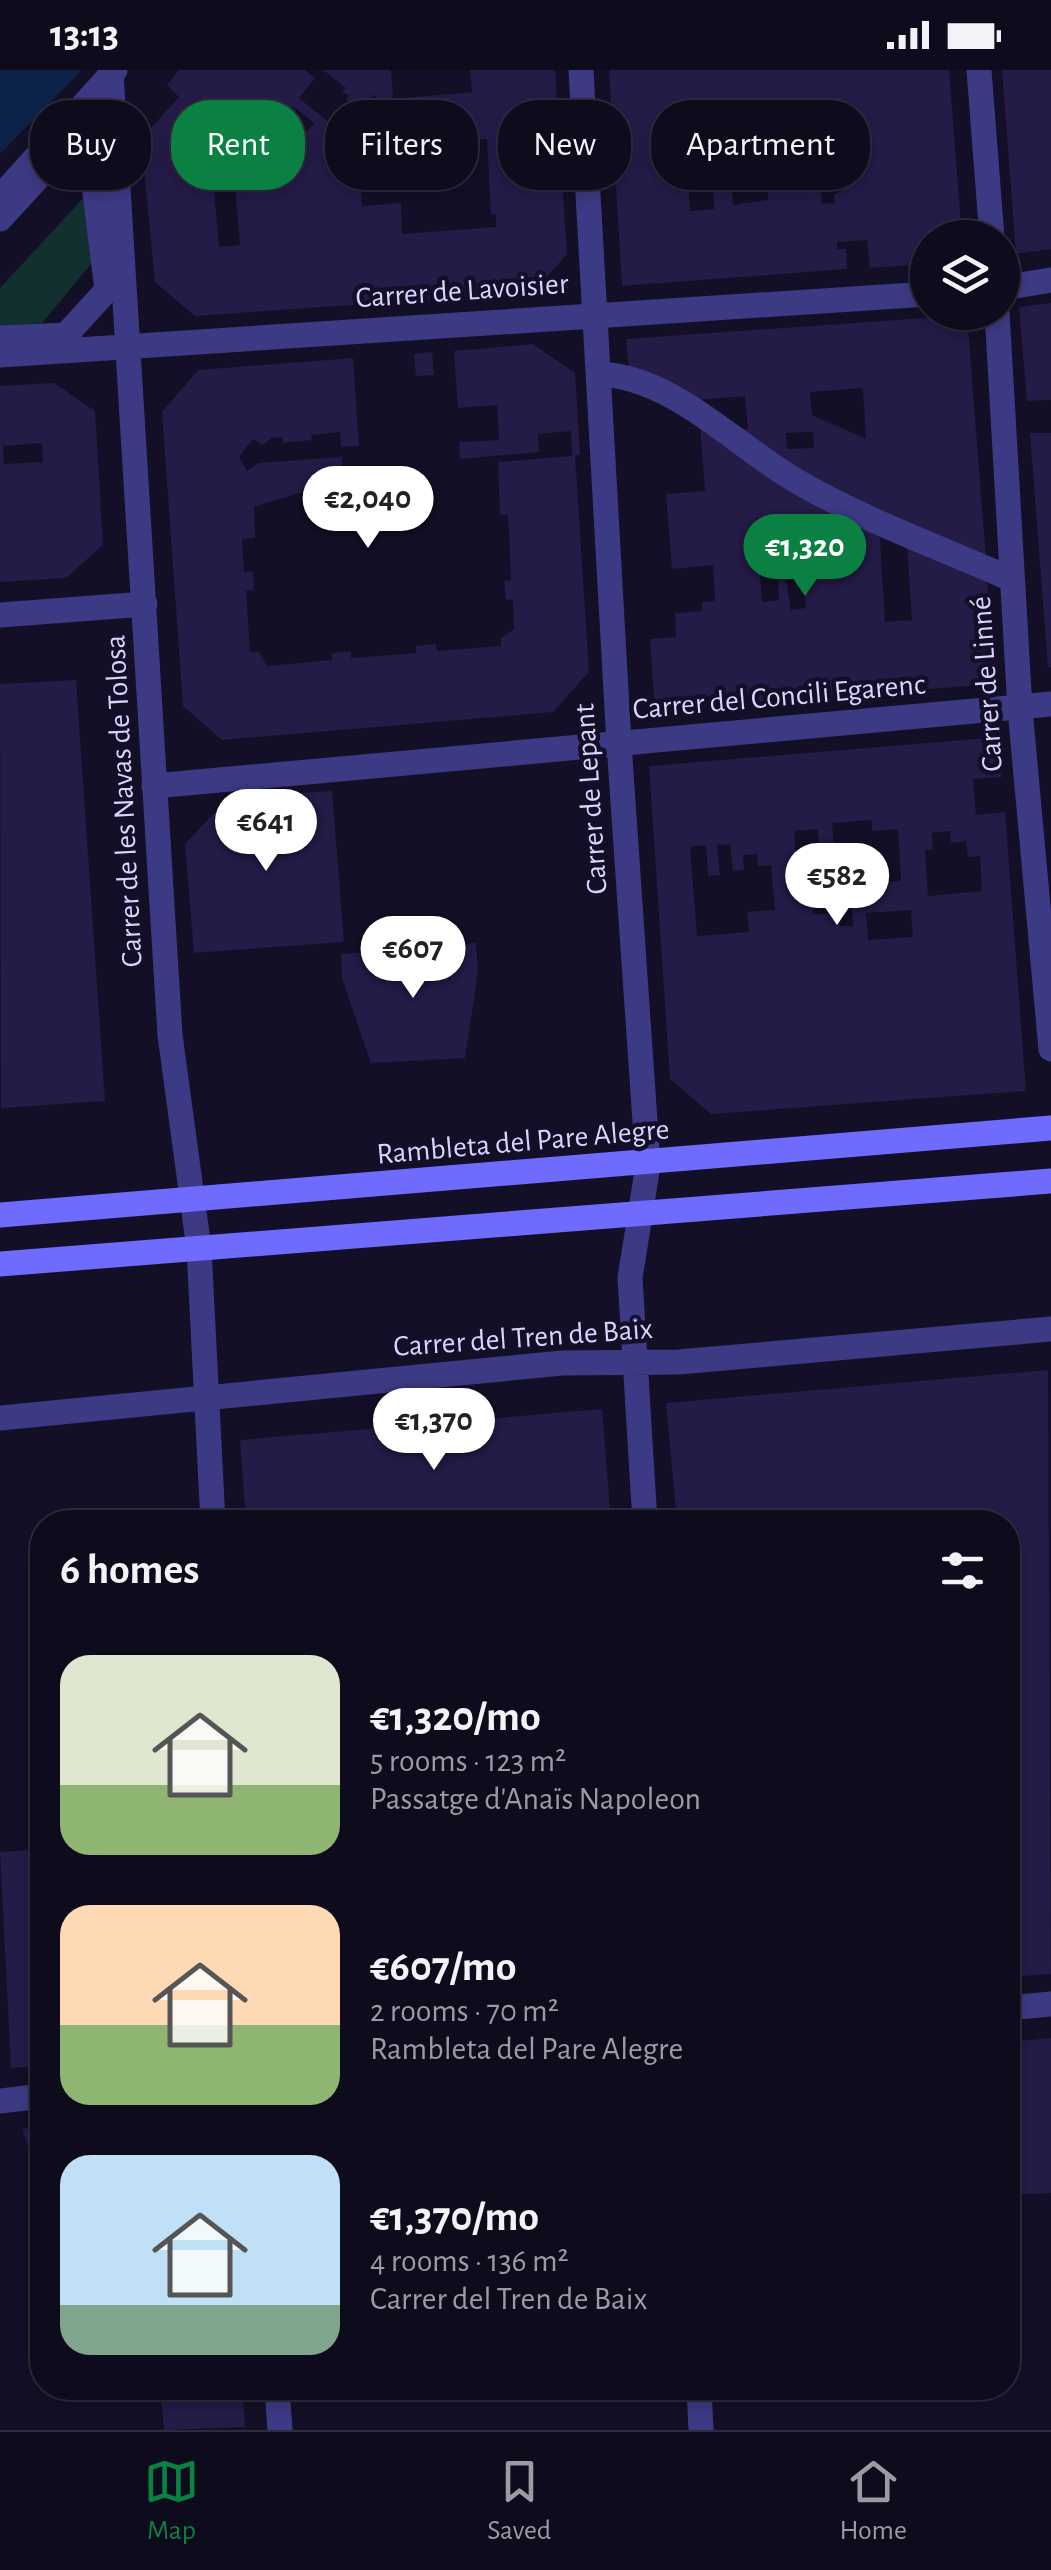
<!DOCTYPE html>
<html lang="en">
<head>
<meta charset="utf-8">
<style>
  :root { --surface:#0e0b1c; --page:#171425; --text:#f1f3f6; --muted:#9b9ba3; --line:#2e2b3b; --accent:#0b8043 }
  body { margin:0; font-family:"Alegreya Sans",sans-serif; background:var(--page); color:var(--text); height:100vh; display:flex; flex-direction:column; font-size:38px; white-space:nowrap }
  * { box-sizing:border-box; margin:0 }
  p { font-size:32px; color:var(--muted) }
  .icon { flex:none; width:55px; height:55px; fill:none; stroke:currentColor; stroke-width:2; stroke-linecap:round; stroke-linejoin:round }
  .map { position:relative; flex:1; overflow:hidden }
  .panel { position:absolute; left:30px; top:1440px; width:990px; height:890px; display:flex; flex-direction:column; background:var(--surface); border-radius:40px; box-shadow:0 5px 15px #0003,0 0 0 2px var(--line) }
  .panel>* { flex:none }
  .top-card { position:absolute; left:30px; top:30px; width:992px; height:90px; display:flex; gap:20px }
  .tools { position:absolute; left:910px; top:150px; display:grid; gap:20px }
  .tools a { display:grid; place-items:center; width:110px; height:110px; border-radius:50%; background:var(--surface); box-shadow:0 5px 15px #0003,0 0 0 2px var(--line); font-size:50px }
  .price { position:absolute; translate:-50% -85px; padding:0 22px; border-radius:35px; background:#fff; color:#222; font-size:32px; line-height:65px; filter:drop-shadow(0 2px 5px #0008) }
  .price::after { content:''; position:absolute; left:50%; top:60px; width:30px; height:22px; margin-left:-15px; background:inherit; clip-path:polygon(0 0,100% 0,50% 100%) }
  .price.current { background:var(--accent); color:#fff }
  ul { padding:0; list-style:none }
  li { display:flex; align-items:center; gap:30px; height:250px; padding:0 30px }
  li span { display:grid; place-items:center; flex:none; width:280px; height:200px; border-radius:30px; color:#555 }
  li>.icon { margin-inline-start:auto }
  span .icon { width:120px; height:120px; fill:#fffc; stroke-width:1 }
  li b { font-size:42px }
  h2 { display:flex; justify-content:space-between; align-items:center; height:120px; padding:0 30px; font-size:42px }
  .tag { padding:0 35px; border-radius:40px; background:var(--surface); box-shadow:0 5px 15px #0003,0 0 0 2px var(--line); font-size:35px; line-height:90px }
  .tag.current { background:var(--accent); color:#fff }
  .status { display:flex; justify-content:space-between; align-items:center; height:70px; padding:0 50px; background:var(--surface); direction:ltr }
  .status svg { height:28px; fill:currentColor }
  .tabs { display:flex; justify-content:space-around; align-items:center; height:140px; border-top:2px solid var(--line); background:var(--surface); font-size:28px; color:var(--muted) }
  .tabs a { display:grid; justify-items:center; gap:5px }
  .tabs .current { color:var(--accent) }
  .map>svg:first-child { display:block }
  .green { fill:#12302f }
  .water { fill:#0c2248 }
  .building { fill:#241b47; fill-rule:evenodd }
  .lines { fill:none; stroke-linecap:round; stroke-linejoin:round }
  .pedestrian { stroke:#3d3a85; stroke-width:25 }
  .minor { stroke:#3d3a85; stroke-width:25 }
  .secondary { stroke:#6f6bff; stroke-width:25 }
  .labels { text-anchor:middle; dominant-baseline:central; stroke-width:9; stroke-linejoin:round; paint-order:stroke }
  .street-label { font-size:30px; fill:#d9d4ff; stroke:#130f26 }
</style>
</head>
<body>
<div class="status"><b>13:13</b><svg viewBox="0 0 49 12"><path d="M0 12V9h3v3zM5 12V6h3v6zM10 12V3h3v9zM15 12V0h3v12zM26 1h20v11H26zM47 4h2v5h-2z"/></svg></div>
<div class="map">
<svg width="1051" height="2360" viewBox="0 0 1051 2360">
  <rect width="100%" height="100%" fill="#130f26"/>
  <path class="green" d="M88 123 95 189 42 253 0 256V218Z"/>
  <path class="water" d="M0 0H82L0 84Z"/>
  <path class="building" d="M179 0H305L315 8 299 28 358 76 362 136 401 133 402 164 496 157V144H491L487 69 397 77 395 43 374 25 362 39 346 30 349 25 342 22 346 18 323 0H391L393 29 472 22 470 0H555L567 184 534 222 195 246 155 212 141 69 179 27 167 15ZM294 37 314 53 305 64 285 48ZM229 68 280 110 235 114 240 175 219 177 212 95H220L217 69Z
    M609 0H949L962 168H928V194L870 198 867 170 837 172V179H846L847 199 622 216ZM763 42 764 64 791 62 793 94 773 95V90H766L768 130 733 135 731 105 713 106 714 139 690 141 686 72H691L690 63 716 62 715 47ZM839 91 841 122 834 124 835 133 822 134 817 93Z
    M1002 0H1051V179L1016 184Z
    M1051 233V330L1027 331 1019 237Z
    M967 245 986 489 789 401 731 360 748 359 745 326 699 330 629 300 626 269ZM863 318 866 369 812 345 810 322ZM813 362 814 378 787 379 786 363Z
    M533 274 575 303 580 385H575L589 602 553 642 222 670 183 636 162 342 198 300 353 288 359 376 341 377 340 362 311 365 312 370 283 373 282 367 272 368 262 375 253 369 239 387 247 401 258 393 342 387V399L343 409 254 437 255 468 242 469 244 502 253 501 254 520 246 521 250 582H259L267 596 332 590 331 583 351 581V588L416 583V576L436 574 437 581 501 576V568L514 559 513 529 506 530 504 511 511 510 509 460 508 445H500L498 392 572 386 571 361 538 364 539 382 460 389 459 372 499 370 497 335 458 338 454 281Z
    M432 282 434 305 416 306 414 284Z
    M54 313 95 341 103 475 66 508 0 512V316ZM42 373 43 392 4 394 3 376Z
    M700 356 879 457 885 552 912 550 907 474 987 509 995 614 655 640 650 569 676 567 675 543 702 541V532L715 531 713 495 672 499 666 424 705 421ZM777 494 779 530 762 532 759 495ZM803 508 806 538 791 540 786 509Z
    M1030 363H1051V597H1048Z
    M76 610 105 1031 1 1038 0 614Z
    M999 667 1002 707 973 709 976 745 1005 742 1026 1021 711 1044 670 1009 649 696ZM872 750V761L898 759 901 811 876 813 878 830 852 832 853 856H840L839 843 813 844 812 823 799 824 794 761 818 759 820 800 836 799 832 753ZM950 761 951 773 966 771 968 787 980 786 982 821 928 826 925 780H933L932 763ZM730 774 733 801 744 800 743 785 757 784 758 796 771 795 775 840 747 842 749 862 697 866 690 777 706 775 708 806 720 805 717 775ZM911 840 913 867 868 870 866 843Z
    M332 721 344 872 194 883 185 774 228 728Z
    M851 822 852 832 838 833V823Z
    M476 873 478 902 465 988 371 993 342 908 341 884Z
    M1048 1300 1051 1904 1008 1907V1452H677L666 1333Z
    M602 1339 611 1452H246L240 1370Z
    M42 1779V1996L11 1998 0 1782Z
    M1051 1968V2123L1008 2125V1972Z
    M42 2057V2119L22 2059Z
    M160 2318H242L245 2357 164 2360Z"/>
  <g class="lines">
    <path class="pedestrian" d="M0 149 68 75 89 74 107 220 66 265 0 268"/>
    <path class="minor" d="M581 0 619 674 648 1095 630 1208 645 1452
      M979 0 992 168
      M111 4 170 965 199 1179 213 1452
      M0 127 115 0
      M1002 218 1051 210
      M997 242 1020 639 1051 979
      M0 285 928 224
      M599 304C675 307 737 378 800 413 866 451 941 478 1011 509
      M0 545 145 534
      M154 716 1051 634
      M0 1348 562 1293 679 1292 1051 1259
      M1008 1938 1051 1934
      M0 2031 42 2026
      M277 2318 280 2360
      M699 2318 701 2360"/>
    <path class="secondary" d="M0 1145 1051 1058
      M0 1194 1051 1111"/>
  </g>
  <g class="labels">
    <g class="street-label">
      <text transform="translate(462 221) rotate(-4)">Carrer de Lavoisier</text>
      <text transform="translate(987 614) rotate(-94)">Carrer de Linné</text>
      <text transform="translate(779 627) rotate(-5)">Carrer del Concili Egarenc</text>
      <text transform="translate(591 729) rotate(-94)">Carrer de Lepant</text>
      <text transform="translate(124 731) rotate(-93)">Carrer de les Navas de Tolosa</text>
      <text transform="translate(523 1072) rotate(-5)">Rambleta del Pare Alegre</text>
      <text transform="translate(523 1268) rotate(-4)">Carrer del Tren de Baix</text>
    </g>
  </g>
</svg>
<div class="tools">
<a><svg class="icon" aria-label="layers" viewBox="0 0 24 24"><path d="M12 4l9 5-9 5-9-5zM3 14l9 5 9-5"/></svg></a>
</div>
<b class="price" style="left:368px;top:481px">€2,040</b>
<b class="price current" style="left:805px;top:529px">€1,320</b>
<b class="price" style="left:266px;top:804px">€641</b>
<b class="price" style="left:837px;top:858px">€582</b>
<b class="price" style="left:413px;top:931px">€607</b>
<b class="price" style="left:434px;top:1403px">€1,370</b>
<div class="top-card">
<a class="tag">Buy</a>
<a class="tag current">Rent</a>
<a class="tag">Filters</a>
<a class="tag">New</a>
<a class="tag">Apartment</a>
</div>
<section class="panel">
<h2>6 homes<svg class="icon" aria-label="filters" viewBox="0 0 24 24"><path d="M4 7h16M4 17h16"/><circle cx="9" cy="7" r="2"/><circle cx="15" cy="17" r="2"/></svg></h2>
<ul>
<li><span style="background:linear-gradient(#dfe7d0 65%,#8fb573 0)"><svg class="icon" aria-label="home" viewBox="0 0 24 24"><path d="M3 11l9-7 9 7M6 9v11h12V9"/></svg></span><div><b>€1,320/mo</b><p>5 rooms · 123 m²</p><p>Passatge d'Anaïs Napoleon</p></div></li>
<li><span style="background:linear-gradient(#ffd9b3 60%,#8fb573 0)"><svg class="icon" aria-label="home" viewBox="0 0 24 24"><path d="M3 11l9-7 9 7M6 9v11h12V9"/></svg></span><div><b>€607/mo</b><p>2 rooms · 70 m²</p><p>Rambleta del Pare Alegre</p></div></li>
<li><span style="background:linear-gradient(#bfe0f5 75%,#7fa58c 0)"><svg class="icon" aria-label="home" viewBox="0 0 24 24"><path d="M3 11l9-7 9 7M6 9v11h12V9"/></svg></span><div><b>€1,370/mo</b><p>4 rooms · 136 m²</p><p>Carrer del Tren de Baix</p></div></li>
</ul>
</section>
</div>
<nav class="tabs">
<a class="current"><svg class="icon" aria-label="map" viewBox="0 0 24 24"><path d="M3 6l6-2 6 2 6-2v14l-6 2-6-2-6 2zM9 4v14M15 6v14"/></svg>Map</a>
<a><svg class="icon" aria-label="saved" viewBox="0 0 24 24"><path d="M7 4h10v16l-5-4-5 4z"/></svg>Saved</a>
<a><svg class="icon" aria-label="home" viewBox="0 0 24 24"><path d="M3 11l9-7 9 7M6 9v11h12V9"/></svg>Home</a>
</nav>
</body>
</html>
